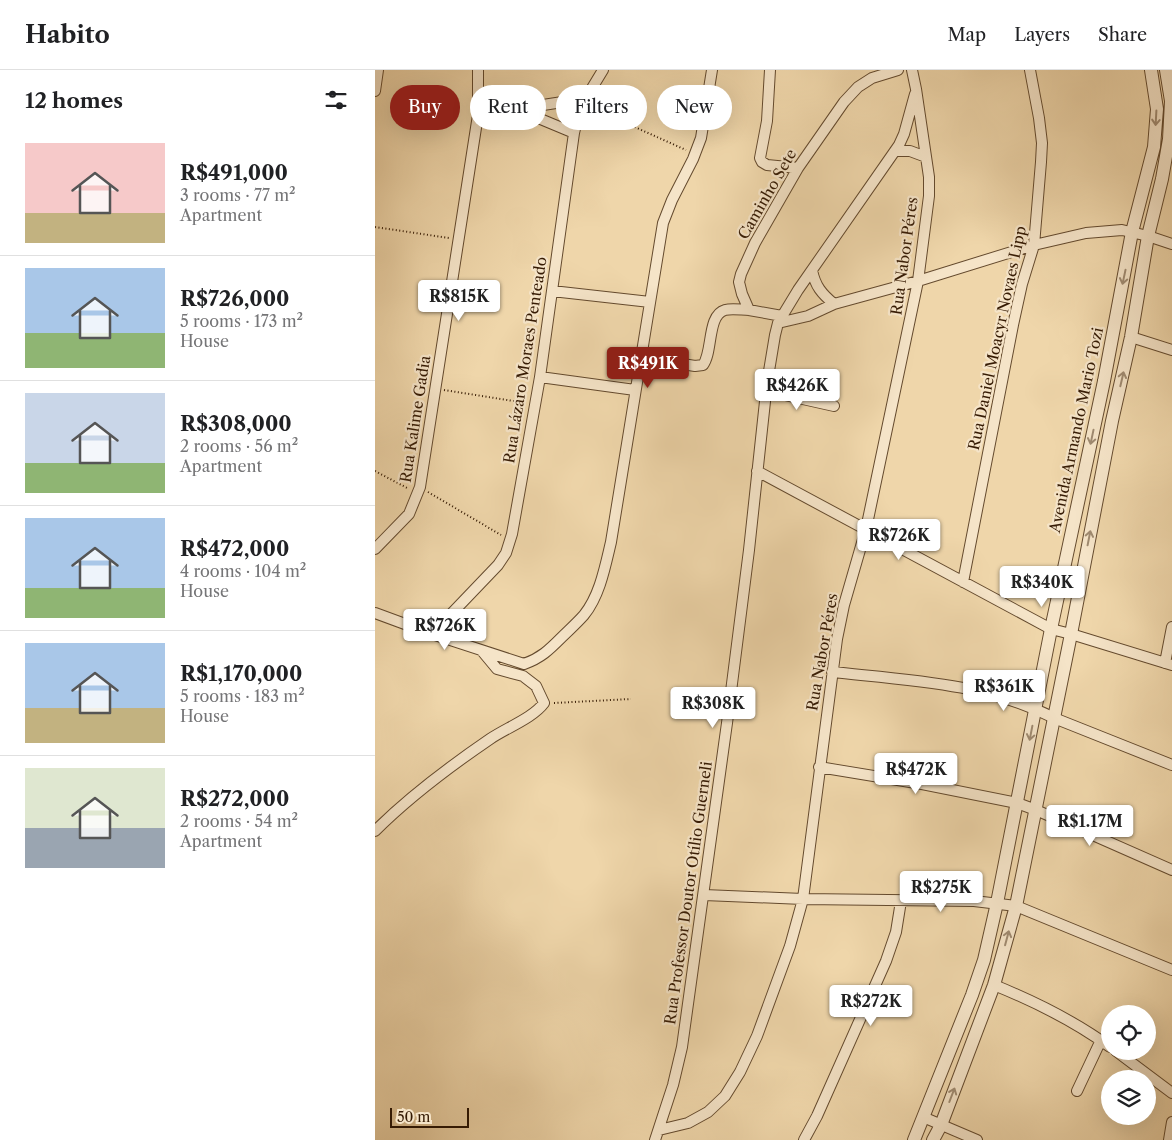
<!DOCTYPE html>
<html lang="en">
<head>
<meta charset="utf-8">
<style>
  :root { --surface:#fff; --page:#f6f6f6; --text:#202124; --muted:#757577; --line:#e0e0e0; --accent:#8f2418 }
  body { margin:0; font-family:"Libre Caslon Text",serif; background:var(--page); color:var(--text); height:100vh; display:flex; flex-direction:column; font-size:19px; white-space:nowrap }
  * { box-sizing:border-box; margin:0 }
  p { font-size:16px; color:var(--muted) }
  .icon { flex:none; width:28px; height:28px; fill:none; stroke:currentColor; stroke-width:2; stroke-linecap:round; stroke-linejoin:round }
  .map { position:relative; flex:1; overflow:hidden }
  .sheet { display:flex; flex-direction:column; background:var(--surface); width:375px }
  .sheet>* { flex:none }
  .guide { position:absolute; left:15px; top:15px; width:475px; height:45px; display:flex; gap:10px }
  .buttons { position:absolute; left:726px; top:935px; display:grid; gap:10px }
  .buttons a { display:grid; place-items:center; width:55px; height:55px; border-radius:50%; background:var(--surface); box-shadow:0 5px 20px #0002; font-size:25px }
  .scale { position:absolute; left:15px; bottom:12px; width:79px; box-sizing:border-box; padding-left:5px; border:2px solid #361b04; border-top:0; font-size:14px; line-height:18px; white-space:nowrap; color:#361b04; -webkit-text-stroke:4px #f5e4c8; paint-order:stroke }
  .price { position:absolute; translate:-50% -42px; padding:0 11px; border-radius:5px; background:#fff; color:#222; font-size:16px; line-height:32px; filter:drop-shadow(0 1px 2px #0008) }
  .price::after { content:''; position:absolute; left:50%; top:30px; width:15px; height:11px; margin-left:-8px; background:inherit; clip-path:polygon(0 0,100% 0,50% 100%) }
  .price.on { background:var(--accent); color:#fff }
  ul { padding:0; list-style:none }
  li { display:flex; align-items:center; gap:15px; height:125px; padding:0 25px }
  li+li { border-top:1px solid var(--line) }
  li span { display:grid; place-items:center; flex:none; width:140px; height:100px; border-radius:0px; color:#555 }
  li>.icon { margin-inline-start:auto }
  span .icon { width:60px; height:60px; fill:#fffc; stroke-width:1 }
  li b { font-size:21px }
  h2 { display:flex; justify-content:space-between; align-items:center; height:60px; padding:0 25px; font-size:21px }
  .pill { padding:0 18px; border-radius:22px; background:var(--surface); box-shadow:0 5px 20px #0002; font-size:18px; line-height:45px }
  .pill.on { background:var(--accent); color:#fff }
  header { display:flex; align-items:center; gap:30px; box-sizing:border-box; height:70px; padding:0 25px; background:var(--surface); border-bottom:1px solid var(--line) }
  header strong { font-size:24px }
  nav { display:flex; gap:28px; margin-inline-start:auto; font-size:18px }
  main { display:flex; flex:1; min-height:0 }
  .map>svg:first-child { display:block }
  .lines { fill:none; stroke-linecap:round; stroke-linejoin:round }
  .minor-casing { stroke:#644a2e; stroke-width:12 }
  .tertiary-casing { stroke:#644a2e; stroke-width:14 }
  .path { stroke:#361b04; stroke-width:2; stroke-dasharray:1 2.5; stroke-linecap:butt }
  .minor { stroke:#f5e4c8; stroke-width:10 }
  .tertiary { stroke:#f5e4c8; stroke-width:12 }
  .oneway { stroke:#9f8a70 }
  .labels { text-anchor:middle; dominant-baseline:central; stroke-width:4.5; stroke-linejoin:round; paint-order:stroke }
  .street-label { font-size:15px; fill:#361b04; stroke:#f5e4c8 }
</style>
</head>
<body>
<header>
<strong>Habito</strong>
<nav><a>Map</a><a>Layers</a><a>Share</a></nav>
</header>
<main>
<section class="sheet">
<h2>12 homes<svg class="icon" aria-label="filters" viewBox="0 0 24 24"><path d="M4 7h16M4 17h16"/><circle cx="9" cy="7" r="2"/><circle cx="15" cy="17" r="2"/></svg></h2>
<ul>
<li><span style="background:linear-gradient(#f6c9c9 70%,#c2b280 0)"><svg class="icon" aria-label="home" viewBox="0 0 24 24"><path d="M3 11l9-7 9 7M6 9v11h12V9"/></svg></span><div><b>R$491,000</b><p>3 rooms · 77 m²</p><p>Apartment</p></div></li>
<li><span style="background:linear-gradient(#a9c7e8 65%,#8fb573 0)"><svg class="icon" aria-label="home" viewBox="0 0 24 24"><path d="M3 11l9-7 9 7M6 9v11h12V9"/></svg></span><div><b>R$726,000</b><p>5 rooms · 173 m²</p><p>House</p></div></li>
<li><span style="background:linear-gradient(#c9d6e8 70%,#8fb573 0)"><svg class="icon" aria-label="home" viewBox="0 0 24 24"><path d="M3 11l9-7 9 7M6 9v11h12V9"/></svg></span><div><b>R$308,000</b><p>2 rooms · 56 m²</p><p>Apartment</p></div></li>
<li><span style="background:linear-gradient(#a9c7e8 70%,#8fb573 0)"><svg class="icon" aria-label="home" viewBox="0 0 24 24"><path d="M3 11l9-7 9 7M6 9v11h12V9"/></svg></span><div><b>R$472,000</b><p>4 rooms · 104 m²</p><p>House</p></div></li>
<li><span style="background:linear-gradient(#a9c7e8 65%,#c2b280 0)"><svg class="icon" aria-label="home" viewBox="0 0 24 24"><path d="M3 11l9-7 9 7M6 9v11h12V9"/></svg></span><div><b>R$1,170,000</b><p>5 rooms · 183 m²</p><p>House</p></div></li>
<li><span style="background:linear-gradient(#dfe7d0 60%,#9aa5b1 0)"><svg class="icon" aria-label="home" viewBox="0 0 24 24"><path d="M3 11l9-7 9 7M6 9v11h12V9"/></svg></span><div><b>R$272,000</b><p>2 rooms · 54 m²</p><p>Apartment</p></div></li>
</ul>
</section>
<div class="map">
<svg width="797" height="1070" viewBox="0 0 797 1070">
  <rect width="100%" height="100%" fill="#efd6aa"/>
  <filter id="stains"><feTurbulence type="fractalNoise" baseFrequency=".004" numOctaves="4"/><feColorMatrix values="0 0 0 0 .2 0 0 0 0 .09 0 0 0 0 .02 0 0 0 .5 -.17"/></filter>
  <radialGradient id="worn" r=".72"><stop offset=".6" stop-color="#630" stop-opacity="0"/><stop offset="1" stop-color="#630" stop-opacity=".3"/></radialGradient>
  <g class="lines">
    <defs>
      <path id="minor" d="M395 0 392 51 385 88 387 92 392 95 423 98
        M0 21 3 0
        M145 42 163 48 199 63
        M103 45 145 42 168 35 207 29
        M520 81H535L551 87
        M437 200C440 216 447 224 459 234
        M177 221 275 232
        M407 246 374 240 367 224 364 212 366 204 380 173 423 98 469 32 483 17 497 8 523 0
        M403 253 433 246 459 234 543 211 659 175 711 163 747 160 773 166 797 174
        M756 267 797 280
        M265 287 320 296 328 295C338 282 332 245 350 240 357 238 367 240 374 240
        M165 307 260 320
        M392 321 459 336
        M382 401 676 559 696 564 797 595
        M0 479 34 444 45 417 103 45V0
        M588 512 638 255 647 214 659 175 666 92 667 73 664 48 655 0
        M0 543 57 564 149 594C166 588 174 580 187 567 194 560 202 553 209 545 225 525 230 497 236 472L288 153 297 130 318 89 326 68 337 0
        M57 564 123 495 131 483 137 464 165 307 199 63 207 29 214 23 228 0
        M790 593 797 557
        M457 602C532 610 611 613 679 648L797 695
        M444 697 547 714 642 733 661 740 797 800
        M0 761C35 726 74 697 115 669 131 658 158 648 169 633L161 616 148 606 122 599 107 581
        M329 825 428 829 599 831 641 836 797 900
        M619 915C661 932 698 950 735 977
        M741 981 797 1023
        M702 1021 726 970
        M548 1047 602 1070
        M284 1060 313 1053 333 1042 350 1026 365 1002 382 966 415 876 428 829 462 569 469 535 491 459 543 211 554 126V107L541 19 537 0
        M280 1070 298 1015 307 977 352 653 374 480 392 313 400 265 403 253 423 220 524 75 529 64 540 24
        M429 1070 442 1046 511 891 521 862 526 831
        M794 1070 797 1052"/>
      <path id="tertiary" d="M539 1070 597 925 609 890 622 833 676 559 729 311 757 162 779 77 782 39 776 0
        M558 1070 566 1055 619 915 641 836 696 564 737 351 756 267 773 166 787 109 794 69 796 31 791 0"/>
    </defs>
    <use href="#minor" class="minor-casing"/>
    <use href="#tertiary" class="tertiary-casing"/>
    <path class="path" d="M215 37 311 80
      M0 157 74 168
      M69 320 151 333
      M0 401 34 419
      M53 422 126 465
      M179 633 256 629"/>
    <use href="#minor" class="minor"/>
    <use href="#tertiary" class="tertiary"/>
  </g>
  <defs><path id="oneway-shaft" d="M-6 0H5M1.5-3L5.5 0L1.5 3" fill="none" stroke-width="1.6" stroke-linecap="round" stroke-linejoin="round" transform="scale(1.25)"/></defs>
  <g class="oneway">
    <use href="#oneway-shaft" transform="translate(781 48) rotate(93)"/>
    <use href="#oneway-shaft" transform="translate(749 207) rotate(102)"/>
    <use href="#oneway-shaft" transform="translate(747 309) rotate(-77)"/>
    <use href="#oneway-shaft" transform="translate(717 367) rotate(102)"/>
    <use href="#oneway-shaft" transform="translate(714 468) rotate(-79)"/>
    <use href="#oneway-shaft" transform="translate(656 663) rotate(101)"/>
    <use href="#oneway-shaft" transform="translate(632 868) rotate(-75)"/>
    <use href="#oneway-shaft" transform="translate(577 1025) rotate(-69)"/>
  </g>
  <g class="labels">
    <g class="street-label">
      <text transform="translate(392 124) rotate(-60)">Caminho Sete</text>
      <text transform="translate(529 186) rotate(-82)">Rua Nabor Péres</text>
      <text transform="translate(622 268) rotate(-78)">Rua Daniel Moacyr Novaes Lipp</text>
      <text transform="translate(150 290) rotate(-81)">Rua Lázaro Moraes Penteado</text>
      <text transform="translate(40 349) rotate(-81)">Rua Kalime Gadia</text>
      <text transform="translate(701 360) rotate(-78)">Avenida Armando Mario Tozi</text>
      <text transform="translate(447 582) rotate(-80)">Rua Nabor Péres</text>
      <text transform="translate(313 823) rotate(-82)">Rua Professor Doutor Otílio Guerneli</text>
    </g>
  </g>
  <rect width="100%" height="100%" filter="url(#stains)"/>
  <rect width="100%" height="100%" fill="url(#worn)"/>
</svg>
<div class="buttons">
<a><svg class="icon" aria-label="locate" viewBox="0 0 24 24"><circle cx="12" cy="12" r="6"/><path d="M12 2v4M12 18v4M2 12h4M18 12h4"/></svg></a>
<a><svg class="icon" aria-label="layers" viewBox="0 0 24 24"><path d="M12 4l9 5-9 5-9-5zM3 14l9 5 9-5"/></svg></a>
</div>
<div class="scale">50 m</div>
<b class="price" style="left:84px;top:252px">R$815K</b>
<b class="price on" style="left:273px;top:319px">R$491K</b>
<b class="price" style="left:422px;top:341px">R$426K</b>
<b class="price" style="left:524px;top:491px">R$726K</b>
<b class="price" style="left:667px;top:538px">R$340K</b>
<b class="price" style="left:70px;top:581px">R$726K</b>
<b class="price" style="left:629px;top:642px">R$361K</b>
<b class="price" style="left:338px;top:659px">R$308K</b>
<b class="price" style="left:541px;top:725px">R$472K</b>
<b class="price" style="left:715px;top:777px">R$1.17M</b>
<b class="price" style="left:566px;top:843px">R$275K</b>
<b class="price" style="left:496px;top:957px">R$272K</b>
<div class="guide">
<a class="pill on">Buy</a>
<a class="pill">Rent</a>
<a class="pill">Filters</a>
<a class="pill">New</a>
</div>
</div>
</main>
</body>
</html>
